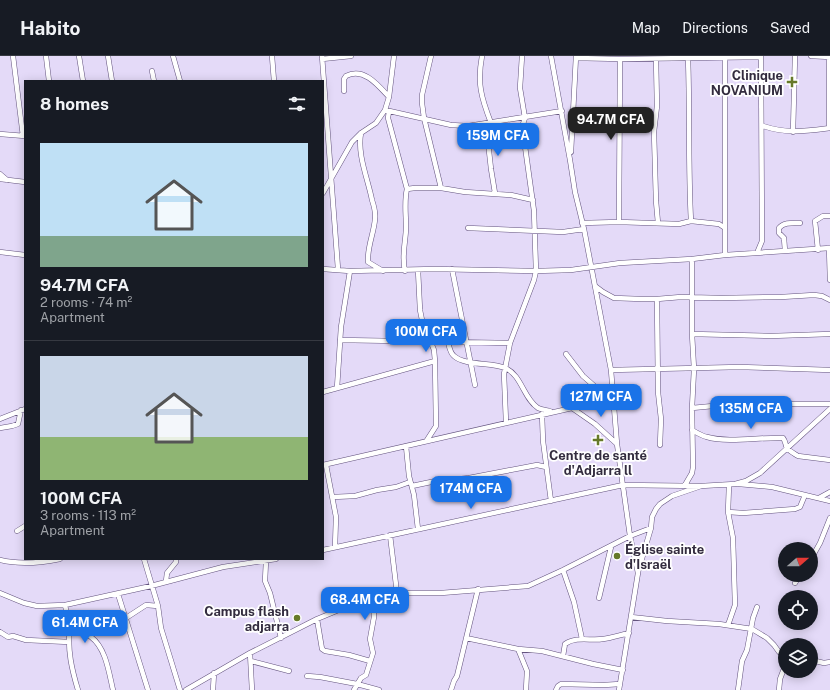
<!DOCTYPE html>
<html lang="en">
<head>
<meta charset="utf-8">
<style>
  :root { --surface:#171b24; --page:#242831; --text:#f1f3f6; --muted:#9ea1a6; --line:#363941; --accent:#1a73e8 }
  body { margin:0; font-family:"Public Sans",sans-serif; background:var(--page); color:var(--text); height:100vh; display:flex; flex-direction:column; font-size:15px; white-space:nowrap }
  * { box-sizing:border-box; margin:0 }
  p { font-size:13px; color:var(--muted) }
  .icon { flex:none; width:22px; height:22px; fill:none; stroke:currentColor; stroke-width:2; stroke-linecap:round; stroke-linejoin:round }
  .map { position:relative; flex:1; overflow:hidden }
  .drawer { position:absolute; left:24px; top:24px; width:300px; height:480px; display:flex; flex-direction:column; background:var(--surface); border-radius:0px; box-shadow:0 2px 10px #0003 }
  .drawer>* { flex:none }
  .needle { width:26px; rotate:70deg }
  .fabs { position:absolute; left:778px; top:486px; display:grid; gap:8px }
  .fabs a { display:grid; place-items:center; width:40px; height:40px; border-radius:50%; background:var(--surface); box-shadow:0 2px 10px #0003; font-size:20px }
  .price { position:absolute; translate:-50% -34px; padding:0 9px; border-radius:8px; background:var(--accent); color:#fff; font-size:13px; line-height:26px; filter:drop-shadow(0 1px 2px #0008) }
  .price::after { content:''; position:absolute; left:50%; top:24px; width:12px; height:9px; margin-left:-6px; background:inherit; clip-path:polygon(0 0,100% 0,50% 100%) }
  .price.active { background:#222; color:#fff }
  ul { padding:0; list-style:none }
  li { display:grid; align-content:center; gap:8px; height:212px; padding:0 16px }
  li+li { border-top:1px solid var(--line) }
  li span { display:grid; place-items:center; height:124px; border-radius:0px; color:#555 }
  li>.icon { margin-inline-start:auto }
  span .icon { width:72px; height:72px; fill:#fffc; stroke-width:1 }
  li b { font-size:17px }
  h2 { display:flex; justify-content:space-between; align-items:center; height:48px; padding:0 16px; font-size:17px }
  header { display:flex; align-items:center; gap:24px; box-sizing:border-box; height:56px; padding:0 20px; background:var(--surface); border-bottom:1px solid var(--line) }
  header strong { font-size:19px }
  nav { display:flex; gap:22px; margin-inline-start:auto; font-size:14px }
  .map>svg:first-child { display:block }
  .lines { fill:none; stroke-linecap:round; stroke-linejoin:round }
  .street-casing { stroke:#63537e; stroke-width:5.5 }
  .street { stroke:#fff; stroke-width:4.5 }
  .poi-dot { fill:#667929; stroke:#fff; stroke-width:1.5 }
  .labels { text-anchor:middle; dominant-baseline:central; stroke-width:3.5; stroke-linejoin:round; paint-order:stroke }
  .poi-label { font-size:13px; font-weight:bold; fill:#332c3f; stroke:#fff; text-anchor:end }
</style>
</head>
<body>
<header>
<strong>Habito</strong>
<nav><a>Map</a><a>Directions</a><a>Saved</a></nav>
</header>
<div class="map">
<svg width="830" height="634" viewBox="0 0 830 634">
  <rect width="100%" height="100%" fill="#e4daf8"/>
  <g class="lines">
    <defs>
      <path id="street" d="M13 0 23 80
        M46 0 49 25
        M79 0 83 25
        M108 0 112 25
        M173 0 180 25
        M272 0 274 25
        M322 0 338 213
        M431 0 422 39V47L424 62 441 132
        M482 0C477 27 481 41 491 67
        M551 0 570 104 575 136 584 173 611 314 617 388 630 480 638 517 619 634
        M811 0 830 1
        M725 1V199
        M576 2 620 3 761 1
        M688 2C690 56 688 111 691 165
        M322 3 351 0
        M656 3 657 50 654 76 656 145 658 167
        M152 15 154 25
        M344 35V23L346 20C364 11 378 29 389 41
        M385 54 451 69 468 70 562 55
        M389 55 388 62 407 133 415 132H441L465 136 511 139 533 144
        M486 68 491 113 495 137
        M763 70C787 78 806 75 830 72
        M829 72V1
        M793 76 795 0
        M361 77C357 99 368 123 372 144 374 150 376 156 375 163 374 177 367 191 368 206L383 215
        M0 78 25 80
        M571 96 576 0
        M0 118 7 124
        M0 123 25 126
        M323 137 352 86 361 77 376 67 385 54 389 41 394 0
        M619 166 620 3
        M582 167 619 166 679 168 691 165 719 168 725 172
        M468 172 563 176 584 173
        M829 192 830 224
        M818 194 815 165 823 160H830
        M785 195 784 182 779 177V172C784 166 792 167 800 167
        M0 196 25 199
        M757 197 762 185 761 0
        M323 213 350 215 435 213 536 215 571 214 620 207 692 203 725 199 830 192
        M452 213 475 329
        M418 214 420 254 422 264 434 294 435 305 436 370 427 384
        M405 215C401 199 406 186 406 171 406 158 404 145 407 133
        M595 230 603 236 614 242 641 243H657L681 241 721 242 781 241 814 239 822 240 830 244
        M657 243 658 336 661 363 660 389
        M692 278 771 280 830 278
        M340 284 510 287
        M448 286C449 290 450 297 454 300 465 310 492 306 505 312 522 319 523 342 538 352 542 354 547 354 550 355
        M566 298 583 320 608 342
        M611 314 740 311 830 314
        M337 332 341 271 350 215
        M323 336 435 305
        M572 352 595 368 617 388
        M692 352 734 348H830
        M542 358 543 385 551 445
        M0 363 25 353
        M506 366 504 318 510 287 534 224 536 215 534 155 523 76V68L525 62 520 32 522 0
        M0 372 12 370 18 368 21 354
        M692 374C697 377 702 380 707 381 727 387 761 381 783 382 786 386 785 388 787 392 789 395 795 398 798 400L830 404
        M406 390 409 420 414 439 418 473
        M323 409 572 352 613 340
        M326 409 336 461 335 491
        M739 428 772 431 830 445
        M685 429 692 417 693 411 692 352 694 313 692 278V203
        M412 430 431 426 469 422 537 409 546 411
        M333 441 355 440 377 434 396 431 410 426
        M819 442 830 436
        M728 456 743 457 795 453 800 451 805 439
        M17 475 25 470
        M390 479 397 537
        M323 494 623 429 701 430
        M144 503 158 550 161 572 180 634
        M811 503 820 487 830 462
        M0 504C20 509 40 507 60 503
        M266 505 265 525 270 537 281 582
        M563 514 574 546 582 583
        M638 516 651 472 652 461 656 453 660 448 672 440 701 430 735 428 746 425 760 417 830 353
        M166 525 167 517 176 506V503
        M795 527 800 519
        M0 537 24 547 37 550 65 549 151 530 223 511 276 503
        M118 538 148 634
        M599 542 611 491
        M65 549 70 572C77 576 85 577 91 581 106 592 109 617 113 634
        M631 561 667 565 719 568 752 573 767 582 774 589 779 596 785 600
        M126 562 146 549 158 550
        M317 563 322 593 325 595 349 599 370 605
        M728 569 735 549 733 482 728 456 729 429
        M70 572C67 594 72 614 78 634
        M0 576 8 581 13 580 26 584 69 586
        M466 582 518 593 542 595 593 608 623 614
        M518 593 527 615 526 634
        M250 597 252 634
        M563 600 565 588C576 580 591 585 603 583 612 582 620 579 629 577
        M811 604 824 607 830 606
        M251 605 289 615
        M307 620 320 621 357 628 379 634
        M186 634 250 597 317 563 358 546 376 540 397 537H441L528 530 563 514 630 480 651 472
        M213 634 214 617
        M354 634 361 622 366 619 373 597 370 583 374 561 373 547 376 540
        M451 634 454 625 457 620 478 533
        M556 634 558 630 561 628 604 629 620 628
        M738 634 742 605 747 594 753 562 757 551
        M779 634 780 623 785 610"/>
    </defs>
    <use href="#street" class="street-casing"/>
    <use href="#street" class="street"/>
  </g>
  <g class="poi-dot">
    <path d="M790 20h4v4h4v4h-4v4h-4v-4h-4v-4h4z"/>
    <path d="M596 378h4v4h4v4h-4v4h-4v-4h-4v-4h4z"/>
    <circle cx="617" cy="500" r="4"/>
    <circle cx="297" cy="562" r="4"/>
  </g>
  <g class="labels">
    <g class="poi-label">
      <text x="783" y="19">Clinique<tspan x="783" dy="15">NOVANIUM</tspan></text>
      <text x="598" y="399" text-anchor="middle">Centre de santé<tspan x="598" dy="15">d'Adjarra ll</tspan></text>
      <text x="625" y="493" text-anchor="start">Église sainte<tspan x="625" dy="15">d'Israël</tspan></text>
      <text x="289" y="555">Campus flash<tspan x="289" dy="15">adjarra</tspan></text>
    </g>
  </g>
</svg>
<div class="fabs">
<a><svg class="needle" viewBox="-14 -14 28 28"><path d="M0-13l5 13h-10z" fill="#e53935"/><path d="M0 13l5-13h-10z" fill="#9ea1a6"/></svg></a>
<a><svg class="icon" aria-label="locate" viewBox="0 0 24 24"><circle cx="12" cy="12" r="6"/><path d="M12 2v4M12 18v4M2 12h4M18 12h4"/></svg></a>
<a><svg class="icon" aria-label="layers" viewBox="0 0 24 24"><path d="M12 4l9 5-9 5-9-5zM3 14l9 5 9-5"/></svg></a>
</div>
<b class="price active" style="left:611px;top:85px">94.7M CFA</b>
<b class="price" style="left:498px;top:101px">159M CFA</b>
<b class="price" style="left:426px;top:297px">100M CFA</b>
<b class="price" style="left:601px;top:362px">127M CFA</b>
<b class="price" style="left:751px;top:374px">135M CFA</b>
<b class="price" style="left:471px;top:454px">174M CFA</b>
<b class="price" style="left:365px;top:565px">68.4M CFA</b>
<b class="price" style="left:85px;top:588px">61.4M CFA</b>
<section class="drawer">
<h2>8 homes<svg class="icon" aria-label="filters" viewBox="0 0 24 24"><path d="M4 7h16M4 17h16"/><circle cx="9" cy="7" r="2"/><circle cx="15" cy="17" r="2"/></svg></h2>
<ul>
<li><span style="background:linear-gradient(#bfe0f5 75%,#7fa58c 0)"><svg class="icon" aria-label="home" viewBox="0 0 24 24"><path d="M3 11l9-7 9 7M6 9v11h12V9"/></svg></span><div><b>94.7M CFA</b><p>2 rooms · 74 m²</p><p>Apartment</p></div></li>
<li><span style="background:linear-gradient(#c9d6e8 65%,#8fb573 0)"><svg class="icon" aria-label="home" viewBox="0 0 24 24"><path d="M3 11l9-7 9 7M6 9v11h12V9"/></svg></span><div><b>100M CFA</b><p>3 rooms · 113 m²</p><p>Apartment</p></div></li>
</ul>
</section>
</div>
</body>
</html>
